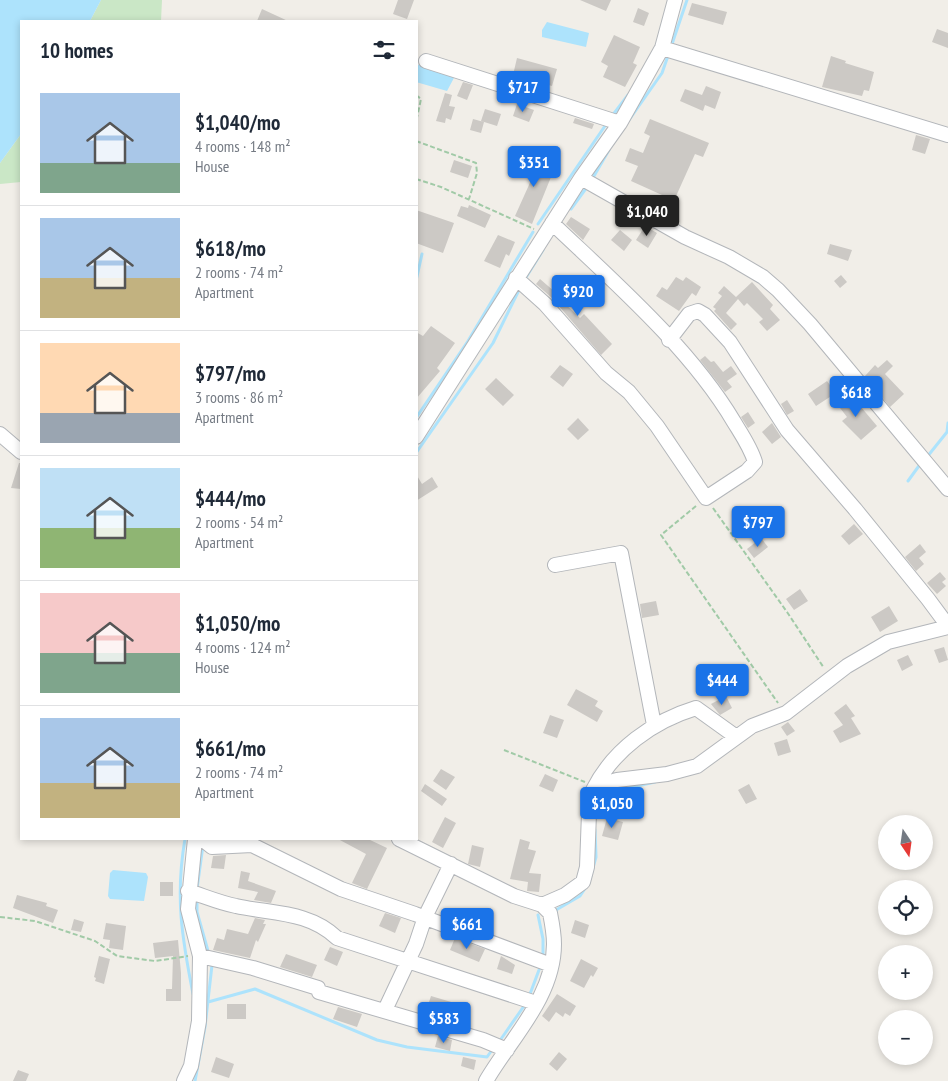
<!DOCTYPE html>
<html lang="en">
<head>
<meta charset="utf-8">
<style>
  :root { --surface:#fff; --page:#f2f2f3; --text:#1f2937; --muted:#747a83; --line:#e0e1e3; --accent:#1a73e8 }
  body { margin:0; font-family:"PT Sans Narrow",sans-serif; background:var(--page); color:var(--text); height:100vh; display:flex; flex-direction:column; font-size:19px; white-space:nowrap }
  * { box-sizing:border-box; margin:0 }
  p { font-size:16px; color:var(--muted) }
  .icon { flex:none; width:28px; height:28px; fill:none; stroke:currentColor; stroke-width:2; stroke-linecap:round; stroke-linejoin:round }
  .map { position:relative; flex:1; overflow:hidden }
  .panel { position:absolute; left:20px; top:20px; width:398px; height:820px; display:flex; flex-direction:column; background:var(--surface); border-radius:0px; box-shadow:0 2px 8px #0003 }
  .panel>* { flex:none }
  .needle { width:32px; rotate:167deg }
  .buttons { position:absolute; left:878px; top:815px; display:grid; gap:10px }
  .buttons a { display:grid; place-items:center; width:55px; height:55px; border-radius:50%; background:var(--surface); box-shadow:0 2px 8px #0003; font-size:25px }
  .price { position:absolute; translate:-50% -42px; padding:0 11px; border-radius:5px; background:var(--accent); color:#fff; font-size:16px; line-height:32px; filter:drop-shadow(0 1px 2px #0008) }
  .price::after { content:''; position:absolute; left:50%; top:30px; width:15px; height:11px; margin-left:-8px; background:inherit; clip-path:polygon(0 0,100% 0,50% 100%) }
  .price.on { background:#222; color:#fff }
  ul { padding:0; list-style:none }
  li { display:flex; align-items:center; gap:15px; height:125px; padding:0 20px }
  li+li { border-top:1px solid var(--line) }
  li span { display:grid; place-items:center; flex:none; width:140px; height:100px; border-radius:0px; color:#555 }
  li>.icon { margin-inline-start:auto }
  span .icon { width:60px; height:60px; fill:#fffc; stroke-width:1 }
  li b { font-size:21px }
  h2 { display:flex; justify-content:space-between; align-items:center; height:60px; padding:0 20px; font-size:21px }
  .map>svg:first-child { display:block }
  .green { fill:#cae7c6 }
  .water { fill:#ade3fc }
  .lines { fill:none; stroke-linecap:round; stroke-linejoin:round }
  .stream { stroke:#ade3fc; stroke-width:3 }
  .building { fill:#ccc9c5 }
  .minor-casing { stroke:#b3b6ba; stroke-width:16 }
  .path { stroke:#a1caa7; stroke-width:2; stroke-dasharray:5 2.5; stroke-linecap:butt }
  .minor { stroke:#fff; stroke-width:14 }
</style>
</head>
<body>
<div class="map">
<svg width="948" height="1081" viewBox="0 0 948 1081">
  <rect width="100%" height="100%" fill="#f1eee8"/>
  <path class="green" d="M101 0H162L161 21H90Z
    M21 134V182L0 184V163Z"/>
  <path class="water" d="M0 0H101L90 21H21V134L0 163Z
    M547 22 589 33 586 47 542 37V30Z
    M416 64 455 76 447 91 416 82Z
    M113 870 146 873 148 877 144 901 110 899 108 896 110 873Z"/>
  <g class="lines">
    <path class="stream" d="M671 47 687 0
      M612 116 628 95
      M629 120 662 73 669 53
      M594 176 609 150
      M571 209 587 187
      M538 224 607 123
      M525 279 543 250
      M416 281 422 254
      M416 418 468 341 533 232
      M416 453 493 343 520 288
      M927 457 947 432 948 423
      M908 481 921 463
      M596 809 601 794 655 782
      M185 839C175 896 182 938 193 994
      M589 882 596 857 595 830
      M197 889 203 845
      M197 898V912L208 951
      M556 913V910L580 896 586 887
      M538 915 543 939V956
      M530 994 539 970
      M208 1002 255 989 377 1040 407 1047 487 1057 492 1050
      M501 1039 524 1006
      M195 1081 205 1027 212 965"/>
  </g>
  <path class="building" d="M398 0H414L407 19 393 14Z
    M580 0H611L606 11Z
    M692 3 727 12 723 25 688 15Z
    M638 8 649 13 644 26 633 22Z
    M262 9 288 21H257Z
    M937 29 948 33V48L932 42Z
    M614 35 640 47 633 63 637 65 625 87 603 77 608 66 601 62Z
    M831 56 846 61 845 63 874 72 869 91 864 90 862 96 822 87Z
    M517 58 557 69 552 86 513 75Z
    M463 82 473 85 467 100 457 96Z
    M706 86 721 92 715 109 705 105 703 111 680 101 685 89 702 95Z
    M445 93 452 95 449 106 455 107 451 120 446 118 445 123 436 121Z
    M517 104 534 110 529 122 513 116Z
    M485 109 501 114 497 126 481 121Z
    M575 118 594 124 592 129 573 123Z
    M473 119 484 122 481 133 470 130Z
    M650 119 709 143 703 157 695 154 668 214 656 209 662 195 631 181 638 166 625 161 630 148 643 153 650 136 644 133Z
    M916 135 930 139 925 154 912 150Z
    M520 158 536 165 538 161 558 169 554 178 551 177 532 224 515 216 533 176 515 168Z
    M454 160 472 166 468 178 450 172Z
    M469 205 491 215 485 228 457 216 461 206 468 208Z
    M416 210 454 223 443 253 416 243Z
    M571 217 590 229 583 240 566 224Z
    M645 226 657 233 648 248 636 240Z
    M620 230 632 240 624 251 611 240Z
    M498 235 515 242 509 256 506 254 500 268 484 261Z
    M830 244 852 250 848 261 827 254Z
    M841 275 847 282 840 288 834 281Z
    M676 277 683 281 686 277 701 287 696 296 692 293 679 311 656 296 662 287 667 290Z
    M540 279 555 292 569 279 576 286 561 300 580 318 584 314 612 344 601 355 552 298 536 284Z
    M752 282 773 305 770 309 780 320 767 331 759 322 763 319 747 303 744 306 738 299 726 313 737 324 731 330 714 311 716 309 713 307 722 296 718 293 724 286 736 297Z
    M431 326 455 343 437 368 440 371 416 399V332L423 336Z
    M705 356 711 362 714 361 723 372 731 366 737 374 727 381 732 387 725 392 700 360Z
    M887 360 893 366 885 374 904 394 890 407 865 376 875 365 878 368Z
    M560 365 573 374 563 387 550 377Z
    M496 378 514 395 503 406 485 389Z
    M827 381 836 393 816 406 808 394Z
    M850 394 877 426 861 440 842 421 847 417 837 404Z
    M787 400 794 411 787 415 781 404Z
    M748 412 755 423 748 428 741 417Z
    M578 418 589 430 578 440 567 429Z
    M772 423 781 437 772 444 762 432Z
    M19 463H21V489L11 488Z
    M416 474 422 484 432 477 438 487 416 501Z
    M854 524 863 534 849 545 841 536Z
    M761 538 768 547 754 558 747 549Z
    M920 544 926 552 919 558 924 564 916 571 905 557Z
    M940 572 946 579 942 582 946 586 937 594 927 583Z
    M800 589 808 601 794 610 786 599Z
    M656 601 659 615 642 618 640 604Z
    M889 606 898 621 880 632 871 617Z
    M944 647 948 660 939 663 934 650Z
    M908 655 913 665 902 671 897 660Z
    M576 689 598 701 595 706 603 711 597 722 567 705Z
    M726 696 732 708 720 715 711 704Z
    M846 704 855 716 851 718 861 734 840 743 833 731 843 725 834 713Z
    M550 715 564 720 557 738 543 733Z
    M788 722 795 731 787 736 781 727Z
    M787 739 791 752 778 756 774 743Z
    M441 769 455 777 446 790 433 781Z
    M545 774 558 780 553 792 539 786Z
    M425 784 447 799 442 806 421 791Z
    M749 784 757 799 746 804 738 790Z
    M445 817 456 823 443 848 432 842Z
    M607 818 623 822 618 840 602 836Z
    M338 839H368L387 848 367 889 352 883 366 854Z
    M520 839 530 842 528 849 536 851 529 873 541 874 539 892 527 891 528 882 510 879Z
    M472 845 484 848 480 867 468 864Z
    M226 855 224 869 211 868 213 856Z
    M241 871 250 873 248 881 276 891 271 903 254 900 258 892 238 888Z
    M160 882H173V896H160Z
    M17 895 47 903 46 906 58 910 53 923 13 908Z
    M385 913 401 918 395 933 379 926Z
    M255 918 265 920 263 924H266L258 942 256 940 250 958 213 950 217 938 224 940 227 929 248 934Z
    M74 919 84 922 81 932 71 930Z
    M575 920 589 925 585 938 571 933Z
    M106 923 126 926 123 950 109 948 110 940 103 939Z
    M455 938 485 949 479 962 450 950Z
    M178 940 181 973V1001H166V989H172L173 956 155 958 153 943Z
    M330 947 343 952 337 966 324 960Z
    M286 954 317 965 312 977 280 967Z
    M99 956 110 959 104 984 95 981 96 978 94 977Z
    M501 956 515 965 512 974 497 969Z
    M581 959 598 968 593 977 591 975 584 988 570 981Z
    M557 994 576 1006 570 1016 565 1013 563 1017 556 1012 549 1022 542 1016Z
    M431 996 458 1004 452 1022 425 1014Z
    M227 1004H246V1019H227Z
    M338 1007 362 1014 357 1027 333 1019Z
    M438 1036 452 1040 450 1051 435 1047Z
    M559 1052 567 1059 557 1071 549 1064Z
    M216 1057 234 1064 229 1078 211 1072Z
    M463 1057 476 1060 474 1070 461 1066Z
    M18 1070 29 1074 26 1081H13Z"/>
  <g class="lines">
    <defs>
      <path id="minor" d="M662 48 948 135
        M426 61 620 123
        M581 178 685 237 729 257 763 277 778 290 810 324 948 489
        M516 278 545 304 606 373 629 392 657 426 706 498 747 471 755 462C751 448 742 435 734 422 690 348 615 283 552 223
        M669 340 689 314 698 311 705 315 730 342 787 430 855 509 928 599 948 626
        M0 434 21 452
        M416 437 581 178 620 123 662 48 675 0
        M555 565 621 553 654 725
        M593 790C613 750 653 721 696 708L735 736
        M202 839 212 847 252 845 341 889 415 914 551 965
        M399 839 514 896 542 905 550 913C552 923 554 934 554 944 554 997 511 1038 486 1081
        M188 891C204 896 220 903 236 906 272 914 309 911 337 938L536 1003
        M542 905 565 895 583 882 587 867 589 813 593 791 603 784 617 780 667 774 697 766 752 726 786 713 847 666 888 642 948 627
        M200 956 253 968 318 988 319 992 483 1040 507 1050
        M385 1010 416 944 425 917 451 864
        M184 1081 191 1066 199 1021 200 956 188 909 195 839"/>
    </defs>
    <use href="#minor" class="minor-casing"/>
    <path class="path" d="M416 95 421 99 416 122
      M416 141 476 163 477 173 469 199
      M416 179 441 187 534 229
      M696 506 661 535 778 703
      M713 508 787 612 824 668
      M504 750 585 782
      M0 917 35 921 95 941 117 956 155 961 188 956"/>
    <use href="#minor" class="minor"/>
  </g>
</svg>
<div class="buttons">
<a><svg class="needle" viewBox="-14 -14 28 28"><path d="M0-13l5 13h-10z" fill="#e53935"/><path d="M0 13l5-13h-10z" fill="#747a83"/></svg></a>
<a><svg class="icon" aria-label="locate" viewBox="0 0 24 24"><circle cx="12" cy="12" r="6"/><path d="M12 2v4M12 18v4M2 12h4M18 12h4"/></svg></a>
<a>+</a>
<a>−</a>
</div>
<b class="price" style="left:523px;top:113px">$717</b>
<b class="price" style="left:534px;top:188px">$351</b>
<b class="price on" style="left:647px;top:237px">$1,040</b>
<b class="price" style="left:578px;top:317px">$920</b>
<b class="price" style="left:856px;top:418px">$618</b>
<b class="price" style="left:758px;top:548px">$797</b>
<b class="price" style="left:722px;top:706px">$444</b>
<b class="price" style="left:612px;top:829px">$1,050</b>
<b class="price" style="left:467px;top:950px">$661</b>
<b class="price" style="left:444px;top:1044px">$583</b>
<section class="panel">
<h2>10 homes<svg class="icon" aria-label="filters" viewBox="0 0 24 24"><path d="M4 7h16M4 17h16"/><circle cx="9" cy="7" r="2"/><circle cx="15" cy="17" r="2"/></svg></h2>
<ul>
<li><span style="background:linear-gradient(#a9c7e8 70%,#7fa58c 0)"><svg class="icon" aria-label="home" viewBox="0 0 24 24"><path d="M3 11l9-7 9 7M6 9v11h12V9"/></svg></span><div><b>$1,040/mo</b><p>4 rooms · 148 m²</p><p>House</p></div></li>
<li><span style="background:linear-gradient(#a9c7e8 60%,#c2b280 0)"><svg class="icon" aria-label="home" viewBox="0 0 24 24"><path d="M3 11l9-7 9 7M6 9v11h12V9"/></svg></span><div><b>$618/mo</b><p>2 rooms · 74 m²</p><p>Apartment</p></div></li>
<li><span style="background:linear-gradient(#ffd9b3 70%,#9aa5b1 0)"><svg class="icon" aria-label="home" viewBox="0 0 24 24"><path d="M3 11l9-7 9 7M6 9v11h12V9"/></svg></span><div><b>$797/mo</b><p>3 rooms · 86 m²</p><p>Apartment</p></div></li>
<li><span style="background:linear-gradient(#bfe0f5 60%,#8fb573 0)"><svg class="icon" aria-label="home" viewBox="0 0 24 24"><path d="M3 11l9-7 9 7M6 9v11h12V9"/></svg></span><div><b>$444/mo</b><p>2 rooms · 54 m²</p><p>Apartment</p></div></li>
<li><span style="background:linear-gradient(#f6c9c9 60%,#7fa58c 0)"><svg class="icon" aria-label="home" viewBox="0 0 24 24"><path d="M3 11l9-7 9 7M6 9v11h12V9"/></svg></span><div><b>$1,050/mo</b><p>4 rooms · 124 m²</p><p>House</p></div></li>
<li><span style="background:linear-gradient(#a9c7e8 65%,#c2b280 0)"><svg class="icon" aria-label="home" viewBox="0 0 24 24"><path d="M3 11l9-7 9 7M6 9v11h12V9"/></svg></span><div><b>$661/mo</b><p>2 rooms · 74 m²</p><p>Apartment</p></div></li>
</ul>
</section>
</div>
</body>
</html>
